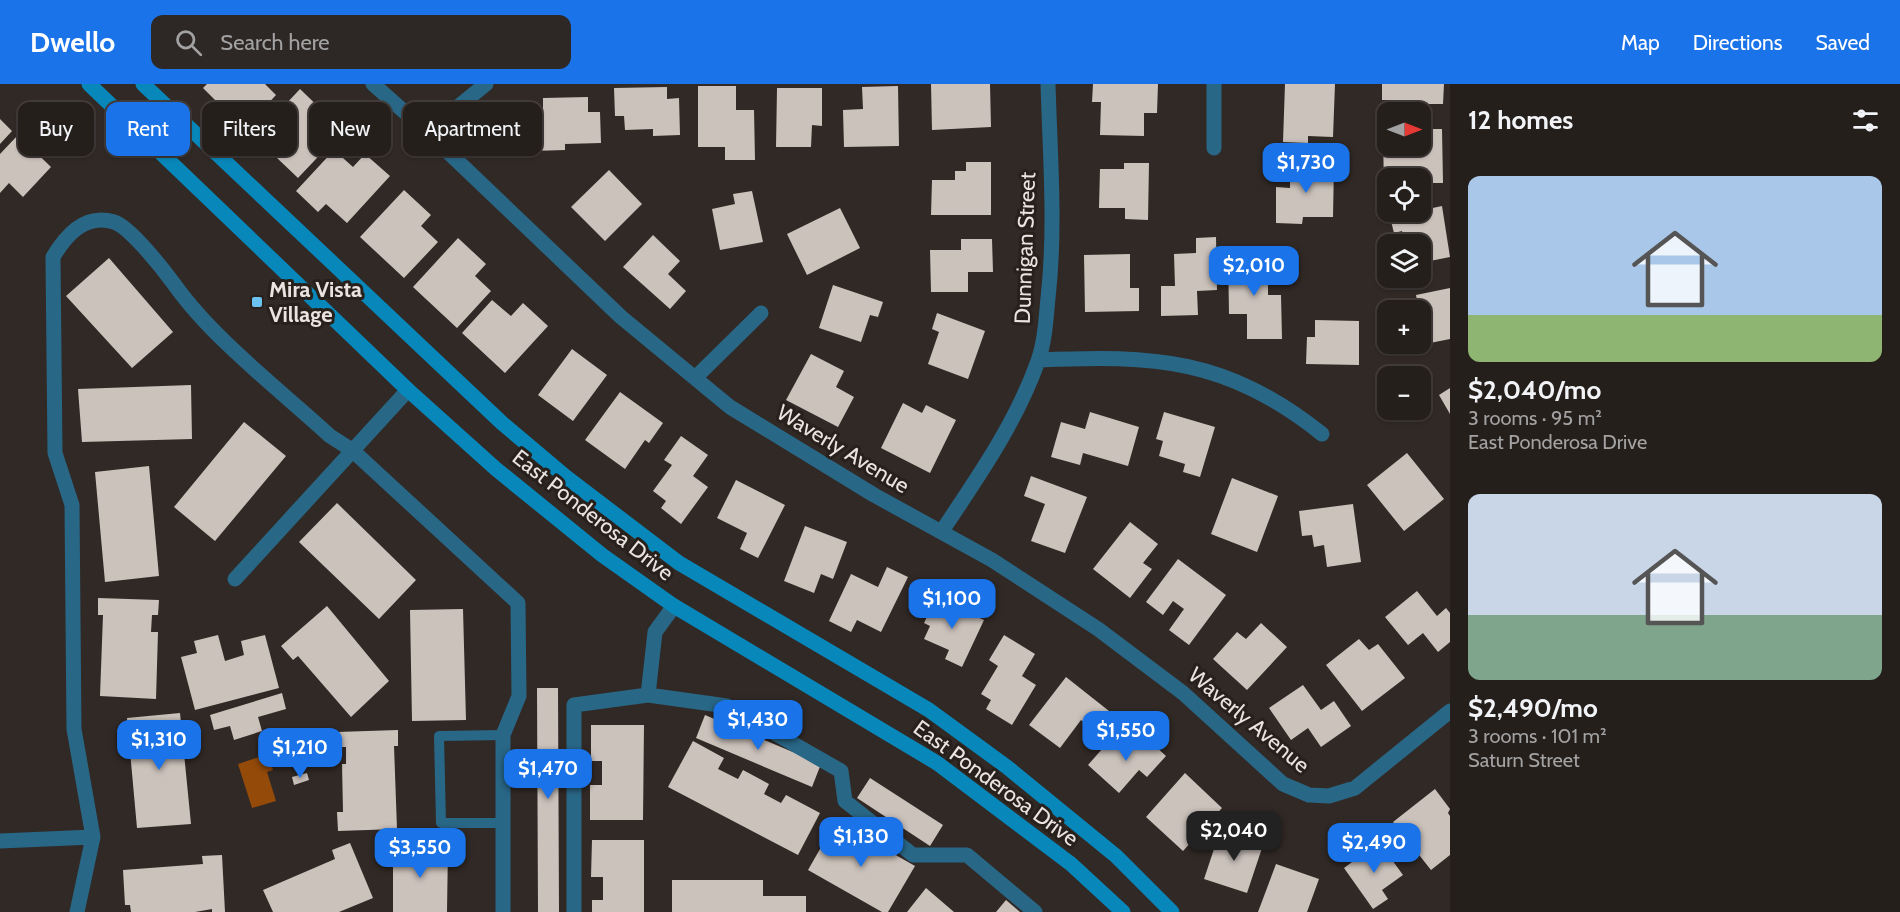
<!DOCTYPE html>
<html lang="en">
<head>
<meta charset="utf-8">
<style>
  :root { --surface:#251f1c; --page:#2d2725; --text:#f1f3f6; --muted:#a3a2a3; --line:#423d3b; --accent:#1a73e8 }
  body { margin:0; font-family:Cabin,sans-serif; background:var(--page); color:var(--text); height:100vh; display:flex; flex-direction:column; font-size:22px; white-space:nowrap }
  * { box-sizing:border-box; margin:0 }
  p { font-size:20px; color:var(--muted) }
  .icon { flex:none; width:33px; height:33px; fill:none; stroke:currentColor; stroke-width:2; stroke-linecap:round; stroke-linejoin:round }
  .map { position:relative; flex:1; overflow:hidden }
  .side { display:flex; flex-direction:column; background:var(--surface); width:450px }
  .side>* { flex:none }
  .hud { position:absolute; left:18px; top:18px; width:570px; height:54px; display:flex; gap:12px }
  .needle { width:39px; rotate:90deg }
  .controls { position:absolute; left:1377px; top:18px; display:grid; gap:12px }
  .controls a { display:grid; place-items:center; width:54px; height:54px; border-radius:12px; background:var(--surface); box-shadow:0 2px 4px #0004,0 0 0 2px var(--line); font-size:30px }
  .price { position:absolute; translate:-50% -51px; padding:0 14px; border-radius:12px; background:var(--accent); color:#fff; font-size:20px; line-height:39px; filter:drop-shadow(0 2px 3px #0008) }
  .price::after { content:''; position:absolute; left:50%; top:36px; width:18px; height:14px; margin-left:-9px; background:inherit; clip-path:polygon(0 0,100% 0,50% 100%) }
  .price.active { background:#222; color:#fff }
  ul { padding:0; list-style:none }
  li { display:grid; align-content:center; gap:12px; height:318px; padding:0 18px }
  li span { display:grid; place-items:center; height:186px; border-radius:12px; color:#555 }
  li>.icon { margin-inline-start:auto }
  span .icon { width:108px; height:108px; fill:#fffc; stroke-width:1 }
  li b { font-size:26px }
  h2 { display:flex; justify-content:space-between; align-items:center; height:72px; padding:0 18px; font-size:26px }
  .pill { padding:0 21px; border-radius:12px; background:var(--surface); box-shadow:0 2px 4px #0004,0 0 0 2px var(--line); font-size:21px; line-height:54px }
  .pill.active { background:var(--accent); color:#fff }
  header { display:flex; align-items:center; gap:36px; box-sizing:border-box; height:84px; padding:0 30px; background:var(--accent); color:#fff }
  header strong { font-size:28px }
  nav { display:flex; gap:33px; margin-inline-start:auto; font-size:21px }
  .search { width:420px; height:54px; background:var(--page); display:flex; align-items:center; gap:15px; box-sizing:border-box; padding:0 21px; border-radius:12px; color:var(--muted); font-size:22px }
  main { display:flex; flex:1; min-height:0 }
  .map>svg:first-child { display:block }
  .water { fill:#944a09 }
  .building { fill:#ccc2bc }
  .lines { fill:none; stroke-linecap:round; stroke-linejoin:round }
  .service { stroke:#296787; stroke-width:10 }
  .minor { stroke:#296787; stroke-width:15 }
  .secondary { stroke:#0887ba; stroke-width:15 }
  .poi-dot { fill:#6cc3f2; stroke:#27201b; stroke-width:2 }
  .labels { text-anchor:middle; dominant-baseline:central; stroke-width:6; stroke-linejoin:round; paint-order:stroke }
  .street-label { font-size:22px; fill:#e9e4e1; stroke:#27201b }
  .poi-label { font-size:22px; font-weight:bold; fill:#e9e4e1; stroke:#27201b; text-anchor:start }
</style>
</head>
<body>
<header>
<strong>Dwello</strong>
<div class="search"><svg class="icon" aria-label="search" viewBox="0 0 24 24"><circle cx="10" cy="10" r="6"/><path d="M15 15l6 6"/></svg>Search here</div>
<nav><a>Map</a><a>Directions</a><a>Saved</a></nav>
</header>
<main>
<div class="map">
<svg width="1450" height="828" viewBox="0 0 1450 828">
  <rect width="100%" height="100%" fill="#312925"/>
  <path class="water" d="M268 670 273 686 267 688 276 717 252 724 238 680Z"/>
  <path class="building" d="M207 0H265L276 11 239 51 220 32 225 26 203 4Z
    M931 0H990L991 43 932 46Z
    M1093 0H1158L1157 29H1144V52L1100 51 1101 18H1092Z
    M1285 0H1335L1333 53 1308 52V59L1283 58Z
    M1382 0H1444L1443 20H1418L1417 28H1399V16H1382Z
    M698 2H736V26H754L755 76H725V63H698Z
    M898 2 899 62 844 63 843 26 863 25 862 3Z
    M667 3V15L679 14 680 51 653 52V45L625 46 624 32H615L614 4Z
    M777 4H822V42L812 41 811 63H776Z
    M300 5 326 30 315 42 332 58 298 94 255 53Z
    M588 13V28H600L601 59 565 60V66L532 67 531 24H543V14Z
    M0 35 12 47 0 60Z
    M1420 45H1442L1443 99H1420V94H1388V100H1384L1383 55H1388V62H1420Z
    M18 51 51 83 23 113 9 99 0 109V70Z
    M334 66 353 83 365 70 390 92 347 139 326 120 318 128 296 107Z
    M966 78H991V131H931L932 96H955V87H966Z
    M1124 79H1149L1148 136 1125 135V124H1099L1100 85H1124Z
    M1290 79 1334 80 1333 133H1303L1302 140 1276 139V103L1290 104Z
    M609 86 642 120 605 157 571 123Z
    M404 106 431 131 421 142 438 158 404 194 360 153Z
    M752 107 763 158 720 166 712 125 735 120 733 110Z
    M1442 122 1450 173 1420 179V160H1405L1402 147 1394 149 1390 133Z
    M840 124 860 164 807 191 787 150Z
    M653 151 680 177 668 190 686 207 670 225 623 183Z
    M1216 153 1217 206 1197 207 1198 231 1161 232V202H1175L1174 170 1196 169V154Z
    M458 154 486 180 475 192 491 207 457 244 413 203Z
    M961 155H992L993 188H968V208H931L930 166H961Z
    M1228 168H1251L1252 178H1268V211H1281L1282 255H1247V230H1229Z
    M1130 170V204H1139V227L1085 228 1084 171Z
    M109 174 173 248 132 284 66 212Z
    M833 201 883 218 878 233 870 231 861 258 819 244Z
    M1450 204V255L1420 261 1422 242 1416 211Z
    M492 216 511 232 523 219 548 242 505 289 462 249Z
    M937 229 985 247 968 295 928 280 939 248 932 245Z
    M1315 236 1359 237V281L1306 280 1307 253H1315Z
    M572 265 607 291 573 337 538 311Z
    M811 270 844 287 836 303 854 313 838 343 786 316Z
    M191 301 192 355 82 358 78 305Z
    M1450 304V330L1439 311Z
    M620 308 663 339 649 359 645 356 625 385 585 356Z
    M903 319 922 329 926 321 956 336 930 389 881 364Z
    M1090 328 1139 343 1128 382 1083 369 1080 381 1051 373 1061 338 1085 345Z
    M1164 328 1215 343 1200 393 1183 388 1185 380 1159 372 1163 357 1156 355Z
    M244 338 286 372 215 457 174 423Z
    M681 352 708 371 693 392 708 403 681 440 661 424 666 417 653 407 672 381 664 376Z
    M1407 369 1444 415 1404 447 1367 401Z
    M149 382 159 492 105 498 95 388Z
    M1031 392 1087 413 1065 469 1031 457 1045 420 1024 412Z
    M1232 394 1278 412 1257 468 1211 450Z
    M736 396 785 421 758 474 740 465 747 449 717 434Z
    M337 419 416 496 379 535 299 458Z
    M1353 420 1361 478 1327 483 1324 461 1314 463 1312 451 1302 452 1299 427Z
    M1130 438 1158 460 1143 479 1152 485 1130 514 1093 485Z
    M805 442 847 458 833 495 821 490 814 509 784 497Z
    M1178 475 1226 511 1189 561 1169 546 1184 525 1173 517 1163 531 1146 518Z
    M887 483 908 493 881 548 857 536 851 548 829 537 851 490 878 503Z
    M1417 507 1437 532 1446 524 1450 529V558L1438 568 1423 549 1408 561 1385 533Z
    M98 514 159 516 158 531H152L151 548H158L156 615 100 612 103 531H98Z
    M936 514 984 536 962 583 945 575 949 566 924 555 930 542 924 539Z
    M327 522 389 597 351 633 298 572 293 576 281 562Z
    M463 525 466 636 412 637 410 526Z
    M1261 539 1287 563 1247 606 1213 575 1237 548 1246 555Z
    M218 551 225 577 244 571 241 557 265 551 279 604 195 626 181 573 197 569 194 557Z
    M1004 551 1035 570 1022 592 1036 601 1012 641 986 625 991 616 981 610 998 582 989 576Z
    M1359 555 1369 566 1378 560 1405 594 1362 627 1326 581Z
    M1066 593 1109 627 1094 646 1081 636 1060 664 1029 641Z
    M1303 601 1321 626 1334 617 1351 642 1321 663 1308 644 1291 656 1269 624Z
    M537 604H558L559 828H538Z
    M282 609 286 625 258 633 262 647 234 656 230 642 214 646 210 631Z
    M180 629 191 740 137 744 127 634Z
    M705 631 821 680 812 703 696 654Z
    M591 641H644L643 736H590V701H602V677H591Z
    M398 646V662H394L397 745 338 747 337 728H343L342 680H346V663H338L337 648Z
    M293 647 298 661 283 665 279 651Z
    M1141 649 1166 672 1147 693 1139 686 1119 709 1088 681 1110 656 1124 668Z
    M693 657 724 674 718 685 738 695 743 686 769 700 764 710 781 719 786 711 820 729 798 771 668 703Z
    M307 689 309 696 294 701 292 693Z
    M1185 689 1222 724 1183 767 1146 733Z
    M870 694 943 741 930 762 857 714Z
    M1435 705 1450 725 1448 729 1450 732V771L1431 786 1393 738Z
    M836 737 915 782 888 828H882L808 786Z
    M1220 747 1263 761 1247 809 1204 795Z
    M592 756H644V828H592V816H603V793H591Z
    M1379 758 1403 791 1382 806 1388 815 1373 825 1344 784Z
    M350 759 373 814 339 828H273L263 806 335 775 332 766Z
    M393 763H448L447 828H393Z
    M222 771 225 828H212V825L195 828H131L130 821H125L123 786 203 780 202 772Z
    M1276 780 1319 795 1307 828H1258Z
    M672 796H763V812H806V828H672Z
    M926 804 954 828H907Z
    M1006 816 1020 828H996Z"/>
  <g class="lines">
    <path class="service" d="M503 651 439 652 441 739H503"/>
    <path class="minor" d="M373 0 427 48 621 233 730 323 874 411 992 476 1098 545 1183 609 1283 700 1309 711 1329 712 1355 704 1450 627
      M427 48 486 0
      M1214 64V0
      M1039 276C1155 271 1226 274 1322 350
      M695 294 761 229
      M942 447C978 393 1016 339 1038 277 1045 257 1046 235 1048 214 1056 143 1050 71 1048 0
      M235 495 408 306
      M648 611 655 548 674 522
      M0 757 93 753
      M77 828 93 753 74 645 72 421 55 369 53 173C66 151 85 129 114 138 130 143 163 185 174 200 212 254 280 306 330 352L352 366 518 519 519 612 503 651V828
      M574 828V621L648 611 727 622 841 687 845 717 913 771H967L1035 828"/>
    <path class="secondary" d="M89 0 408 306 496 385 602 471 674 522 937 679 1071 780 1123 828
      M143 0 502 339 566 393 679 479 929 626 1007 683 1116 772 1172 828"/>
  </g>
  <rect class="poi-dot" x="251" y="212" width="12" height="12" rx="3"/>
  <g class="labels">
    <g class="street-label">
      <text transform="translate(1025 164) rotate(-88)">Dunnigan Street</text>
      <text transform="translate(843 365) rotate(31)">Waverly Avenue</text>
      <text transform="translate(593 431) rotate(38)">East Ponderosa Drive</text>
      <text transform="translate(1249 636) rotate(40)">Waverly Avenue</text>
      <text transform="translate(996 699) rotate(36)">East Ponderosa Drive</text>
    </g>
    <g class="poi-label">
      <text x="269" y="205">Mira Vista<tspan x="269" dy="25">Village</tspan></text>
    </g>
  </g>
</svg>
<div class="controls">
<a><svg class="needle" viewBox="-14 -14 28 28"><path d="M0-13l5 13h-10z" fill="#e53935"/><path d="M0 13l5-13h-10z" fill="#a3a2a3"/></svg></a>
<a><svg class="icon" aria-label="locate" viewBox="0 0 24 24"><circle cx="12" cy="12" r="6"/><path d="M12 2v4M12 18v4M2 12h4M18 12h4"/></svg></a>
<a><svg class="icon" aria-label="layers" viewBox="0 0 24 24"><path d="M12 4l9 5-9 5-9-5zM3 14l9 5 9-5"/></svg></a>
<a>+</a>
<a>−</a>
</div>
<b class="price" style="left:1306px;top:110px">$1,730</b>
<b class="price" style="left:1254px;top:213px">$2,010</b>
<b class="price" style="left:952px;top:546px">$1,100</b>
<b class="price" style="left:758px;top:667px">$1,430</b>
<b class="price" style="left:1126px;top:678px">$1,550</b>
<b class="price" style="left:159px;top:687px">$1,310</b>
<b class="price" style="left:300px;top:695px">$1,210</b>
<b class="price" style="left:548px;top:716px">$1,470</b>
<b class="price active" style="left:1234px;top:778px">$2,040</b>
<b class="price" style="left:861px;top:784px">$1,130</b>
<b class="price" style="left:1374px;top:790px">$2,490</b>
<b class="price" style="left:420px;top:795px">$3,550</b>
<div class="hud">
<a class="pill">Buy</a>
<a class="pill active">Rent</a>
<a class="pill">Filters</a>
<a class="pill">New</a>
<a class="pill">Apartment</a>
</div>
</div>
<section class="side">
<h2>12 homes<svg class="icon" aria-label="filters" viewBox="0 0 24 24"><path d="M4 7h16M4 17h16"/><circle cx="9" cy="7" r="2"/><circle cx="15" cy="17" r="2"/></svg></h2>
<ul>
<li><span style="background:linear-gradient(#a9c7e8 75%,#8fb573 0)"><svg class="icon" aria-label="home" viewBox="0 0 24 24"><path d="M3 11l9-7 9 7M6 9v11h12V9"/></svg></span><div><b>$2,040/mo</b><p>3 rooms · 95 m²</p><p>East Ponderosa Drive</p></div></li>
<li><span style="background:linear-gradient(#c9d6e8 65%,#7fa58c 0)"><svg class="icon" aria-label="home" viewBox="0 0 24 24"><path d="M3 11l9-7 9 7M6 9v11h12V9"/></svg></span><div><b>$2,490/mo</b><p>3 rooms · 101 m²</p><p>Saturn Street</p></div></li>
</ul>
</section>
</main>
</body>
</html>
